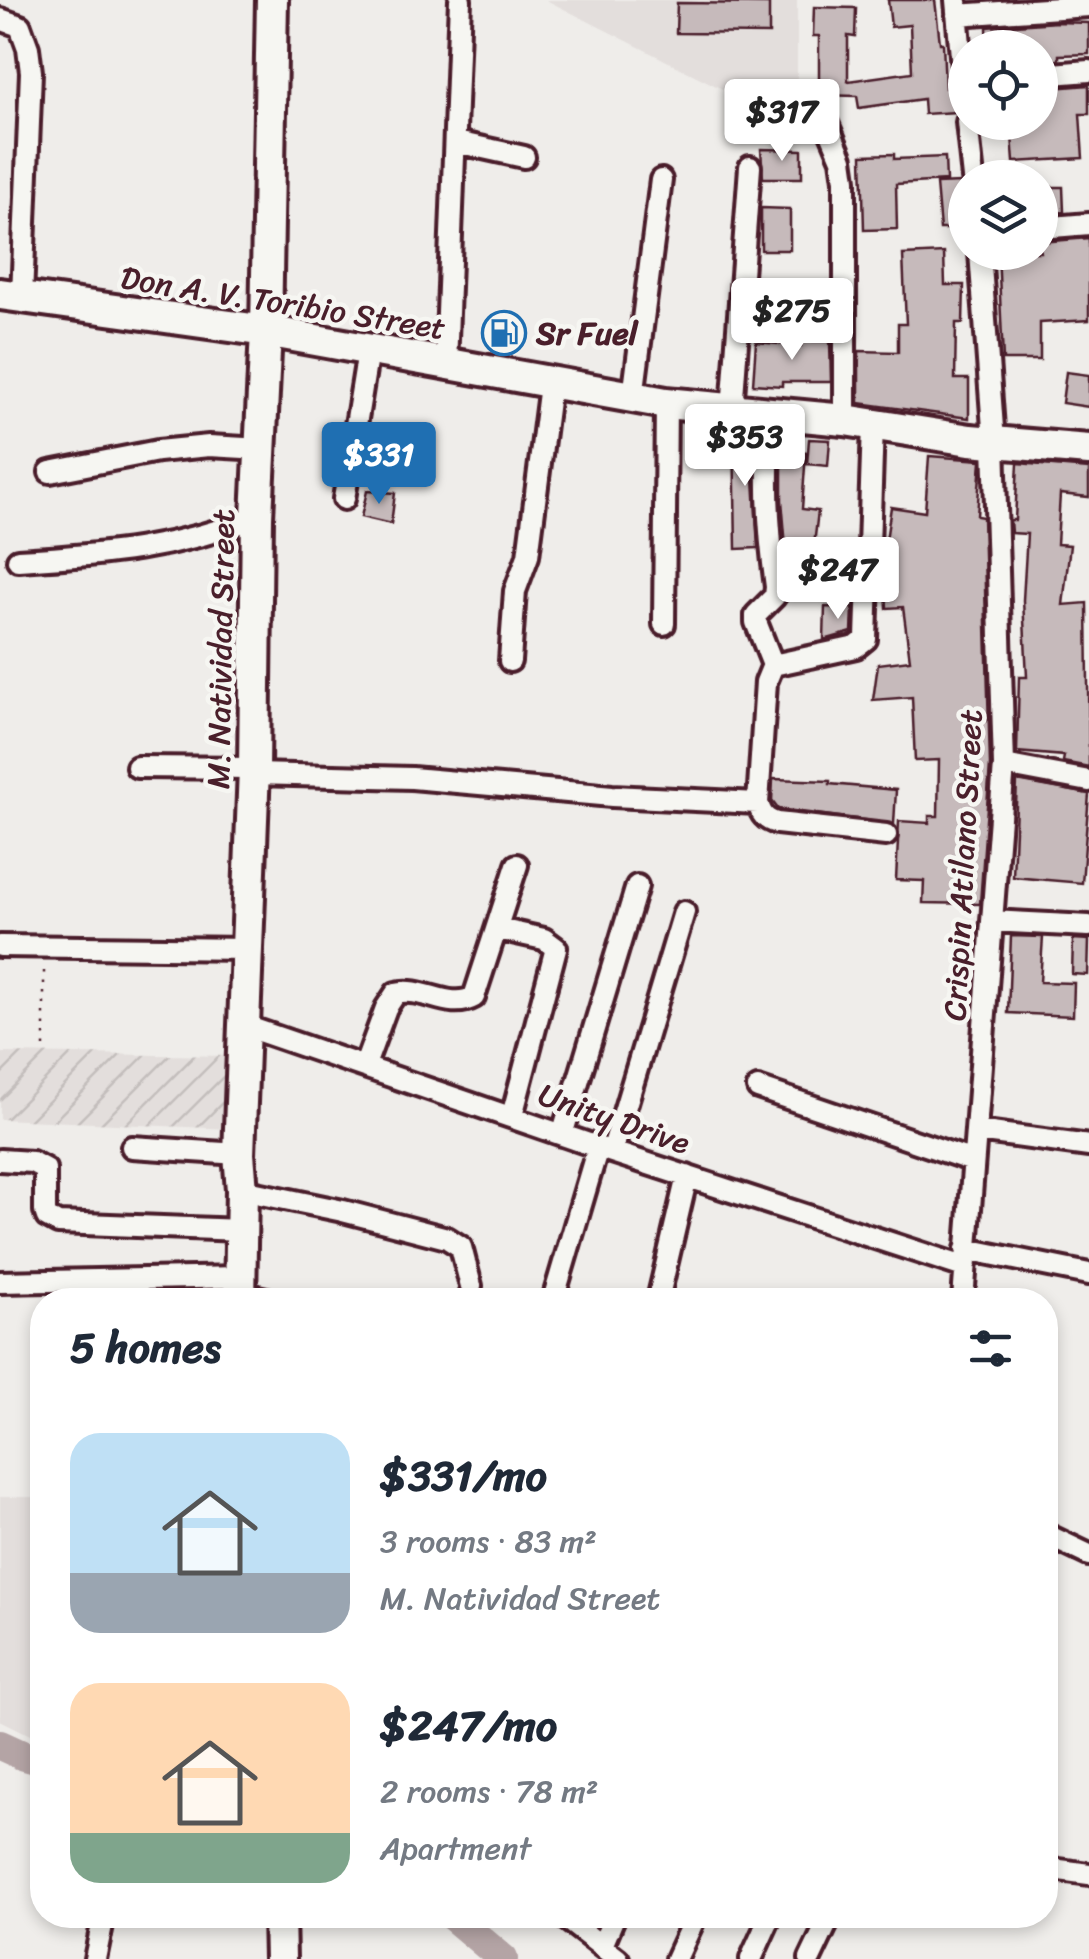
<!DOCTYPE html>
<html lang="en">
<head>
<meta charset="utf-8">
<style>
  :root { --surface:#fff; --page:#f2f2f3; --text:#1f2937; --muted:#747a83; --accent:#1f6fb2 }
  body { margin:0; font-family:Sriracha,sans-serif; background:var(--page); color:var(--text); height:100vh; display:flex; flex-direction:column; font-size:38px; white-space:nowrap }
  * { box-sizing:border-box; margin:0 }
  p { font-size:32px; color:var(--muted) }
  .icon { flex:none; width:55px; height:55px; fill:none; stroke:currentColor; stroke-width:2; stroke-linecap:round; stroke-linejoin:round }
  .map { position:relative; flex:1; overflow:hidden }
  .panel { position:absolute; left:30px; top:1288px; width:1028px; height:640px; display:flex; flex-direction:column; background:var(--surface); border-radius:40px; box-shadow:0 5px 15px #0003 }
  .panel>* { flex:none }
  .tools { position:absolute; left:948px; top:30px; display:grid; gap:20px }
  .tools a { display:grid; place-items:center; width:110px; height:110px; border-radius:50%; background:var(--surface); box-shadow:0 5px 15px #0003; font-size:50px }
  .price { position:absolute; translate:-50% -85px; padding:0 22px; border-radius:10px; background:#fff; color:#222; font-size:32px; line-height:65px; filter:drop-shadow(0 2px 5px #0008) }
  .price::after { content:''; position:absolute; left:50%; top:60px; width:30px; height:22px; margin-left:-15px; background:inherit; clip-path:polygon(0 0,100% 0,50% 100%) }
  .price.selected { background:var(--accent); color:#fff }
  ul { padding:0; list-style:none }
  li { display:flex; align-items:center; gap:30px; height:250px; padding:0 40px }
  li span { display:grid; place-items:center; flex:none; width:280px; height:200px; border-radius:30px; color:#555 }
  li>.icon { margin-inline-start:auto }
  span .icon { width:120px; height:120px; fill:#fffc; stroke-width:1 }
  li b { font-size:42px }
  h2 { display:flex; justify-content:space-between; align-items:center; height:120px; padding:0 40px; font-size:42px }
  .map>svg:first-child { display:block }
  .built { fill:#e3dedc }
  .industrial { fill:url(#industrial-furrows) }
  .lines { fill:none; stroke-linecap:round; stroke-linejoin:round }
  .river { stroke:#b4a4a5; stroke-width:30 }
  .building { fill:#c6babb; stroke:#4a1f2b; stroke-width:2.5 }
  .street-casing { stroke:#4a1f2b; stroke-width:28 }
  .secondary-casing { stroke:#4a1f2b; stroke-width:38 }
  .path { stroke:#4a1f2b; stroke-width:2.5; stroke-dasharray:2.5 8; stroke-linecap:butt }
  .street { stroke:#f6f6f2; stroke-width:20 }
  .secondary { stroke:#f6f6f2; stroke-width:30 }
  .labels { text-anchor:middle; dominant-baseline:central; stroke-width:9; stroke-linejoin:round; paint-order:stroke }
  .street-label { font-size:32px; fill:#4a1f2b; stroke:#f6f6f2 }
  .poi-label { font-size:32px; font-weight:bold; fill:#4a1f2b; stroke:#f6f6f2; text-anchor:start }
</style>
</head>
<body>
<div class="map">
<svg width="1089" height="1959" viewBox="0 0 1089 1959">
  <defs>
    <pattern id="industrial-furrows" width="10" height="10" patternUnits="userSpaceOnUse" patternTransform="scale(2.5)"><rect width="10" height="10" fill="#e3dedc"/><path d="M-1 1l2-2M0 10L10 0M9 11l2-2" fill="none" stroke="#c4bebd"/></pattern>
  </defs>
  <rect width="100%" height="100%" fill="#efedea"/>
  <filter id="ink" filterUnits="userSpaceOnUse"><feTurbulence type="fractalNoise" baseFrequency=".01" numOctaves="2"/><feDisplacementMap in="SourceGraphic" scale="20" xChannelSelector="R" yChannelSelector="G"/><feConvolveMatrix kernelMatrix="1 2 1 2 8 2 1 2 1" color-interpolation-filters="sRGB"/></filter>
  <g filter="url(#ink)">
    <path class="built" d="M546 0H797V99L736 96Z
      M0 1497H42V1741L0 1720Z"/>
    <path class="industrial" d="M0 1053 235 1056 232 1129 0 1119Z"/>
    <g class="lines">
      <path class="river" d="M0 1745 24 1756 42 1761
        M451 1915 503 1959"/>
    </g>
    <path class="building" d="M888 0H935L940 43H943L945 88H950L956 112 924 114 923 99 859 108 857 96 819 95V36H813L814 7 856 8 855 37 848 36V81L912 72 910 25 891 27Z
      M677 3 769 4V34L676 33Z
      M1057 22 1089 23V54L1059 55V60L1040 61V48H988L987 27Z
      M1089 85V114H1080L1083 158 1014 162 1011 122H1040V89Z
      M761 149 802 150V178H763Z
      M894 154V159L945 157 946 181 896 184 897 229 864 230 862 155Z
      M961 183 965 189V229H940L936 184Z
      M1040 187H1063L1064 212 1040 214Z
      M761 208 790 209V250H761Z
      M1089 238V320L1040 323V360H1003L998 252H1040V242Z
      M944 253 945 285H964L963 323H956L955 379H969V418L859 403V351L898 352V324H906L903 255Z
      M801 341H830L831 382H782V386L753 384 756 342 801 346Z
      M1066 372 1089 375V407L1062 403Z
      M734 429 756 430 754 478 758 548 736 549Z
      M809 439 830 440 828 466 807 464Z
      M782 450 806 452 802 509 818 511 814 545 824 546 820 575 788 570 782 500Z
      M929 456 981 460 977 516 983 517 990 765 980 904 923 903 924 881 896 880 899 821 929 823V816H938L939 760 915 761 912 697 873 700 878 664 910 660 903 607 887 608 884 554 891 507 925 512Z
      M1018 463 1089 469V497L1060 494 1057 544 1070 545 1063 605 1087 603 1089 767 1063 762 1064 756 1017 752 1019 677H1027L1023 600 1027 534 1011 533 1010 520H1015Z
      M367 491 395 493 391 524 361 517Z
      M825 607 853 608 852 632 824 640Z
      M773 779 830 781V784L896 790 894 824 778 809 772 801Z
      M1017 781 1089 794 1082 883 1013 877Z
      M1011 936 1043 937 1040 982 1074 983 1073 1016 1008 1013Z
      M1073 939 1089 940 1088 975 1072 974Z"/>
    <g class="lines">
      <defs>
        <path id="street" d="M956 0 965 101
          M957 15 1089 6
          M0 19 20 26 28 48 31 72 22 297
          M1040 75 1089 71
          M821 109 842 159 845 180V420
          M967 122 973 178
          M456 142 524 157
          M1040 228 1089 224
          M446 365 460 0
          M633 397 661 180
          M732 410 750 167
          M772 413C764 471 768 529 776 587L775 596 756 615V622L773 665
          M50 472 158 451 209 446 262 449
          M344 499 368 351
          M18 560C106 555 174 549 257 517
          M664 624 666 403
          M510 661 515 591 528 556 550 385
          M773 665 856 647 866 639 873 424
          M773 665 766 682 758 803C761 814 765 820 777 823L886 835
          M1004 765 1089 781
          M137 767 254 768
          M254 774 412 778 612 796 758 803
          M992 921 1089 926
          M498 929 544 939 556 948 512 1116
          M0 946 247 949
          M245 1026 612 1152 964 1267
          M365 1065 386 1008 396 993C423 986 449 1011 474 997L517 865
          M758 1088 973 1161
          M977 1131 1089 1146
          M562 1135 637 886
          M132 1147 239 1154
          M612 1152 684 912
          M0 1160 32 1162 45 1169V1211L47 1217 58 1223 241 1230
          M242 1190 343 1211 447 1238 461 1247 471 1286
          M966 1249 1089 1274
          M0 1282 241 1277
          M240 1293 270 1300
          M553 1300 598 1147
          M658 1300 687 1176
          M963 1300 1004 765 994 442 980 252
          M1045 1534 1089 1555
          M1045 1868 1089 1874
          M561 1915 618 1959
          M602 1946 615 1915
          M95 1959 104 1915
          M676 1959 696 1915
          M751 1959 771 1915
          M810 1959 831 1915"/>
        <path id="secondary" d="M0 294 266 331 666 403 845 420 970 440 1089 450
          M240 1300 242 1190 239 1154 254 768 257 517 266 331 272 0
          M279 1915 280 1959"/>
      </defs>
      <use href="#street" class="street-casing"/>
      <use href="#secondary" class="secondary-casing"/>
      <path class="path" d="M44 1047V968"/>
      <use href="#street" class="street"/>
      <use href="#secondary" class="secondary"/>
    </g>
  </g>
  <defs>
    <symbol id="fuel-ring" viewBox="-11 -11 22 22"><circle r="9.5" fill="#f6f6f2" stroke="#1f6fb2" stroke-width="1.5"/><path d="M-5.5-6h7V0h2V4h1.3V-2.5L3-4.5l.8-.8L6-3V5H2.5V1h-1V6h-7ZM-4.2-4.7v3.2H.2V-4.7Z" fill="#1f6fb2"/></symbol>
  </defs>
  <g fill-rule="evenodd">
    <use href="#fuel-ring" x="479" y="308" width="50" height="50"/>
  </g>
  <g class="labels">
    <g class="street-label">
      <text transform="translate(283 303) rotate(9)">Don A. V. Toribio Street</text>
      <text transform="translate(221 649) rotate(-89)">M. Natividad Street</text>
      <text transform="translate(963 865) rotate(-87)">Crispin Atilano Street</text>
      <text transform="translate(614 1119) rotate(19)">Unity Drive</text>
    </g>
    <g class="poi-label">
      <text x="536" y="333">Sr Fuel</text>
    </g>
  </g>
</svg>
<div class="tools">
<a><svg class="icon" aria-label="locate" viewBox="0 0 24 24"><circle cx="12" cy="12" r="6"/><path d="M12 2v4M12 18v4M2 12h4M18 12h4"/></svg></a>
<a><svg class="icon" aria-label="layers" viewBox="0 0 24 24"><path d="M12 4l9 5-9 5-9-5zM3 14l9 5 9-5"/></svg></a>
</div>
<b class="price" style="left:782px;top:164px">$317</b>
<b class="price" style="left:792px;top:363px">$275</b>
<b class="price" style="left:745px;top:489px">$353</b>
<b class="price selected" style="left:379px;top:507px">$331</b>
<b class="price" style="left:838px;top:622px">$247</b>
<section class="panel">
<h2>5 homes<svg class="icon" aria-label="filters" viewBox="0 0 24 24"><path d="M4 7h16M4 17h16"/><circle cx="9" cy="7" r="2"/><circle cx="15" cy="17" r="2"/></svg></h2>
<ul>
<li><span style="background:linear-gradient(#bfe0f5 70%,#9aa5b1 0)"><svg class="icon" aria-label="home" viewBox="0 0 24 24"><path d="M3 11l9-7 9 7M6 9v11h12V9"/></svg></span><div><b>$331/mo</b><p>3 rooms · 83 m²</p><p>M. Natividad Street</p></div></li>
<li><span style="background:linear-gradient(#ffd9b3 75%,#7fa58c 0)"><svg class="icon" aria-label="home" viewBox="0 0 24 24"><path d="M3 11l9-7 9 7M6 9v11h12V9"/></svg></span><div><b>$247/mo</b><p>2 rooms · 78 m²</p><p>Apartment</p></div></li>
</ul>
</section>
</div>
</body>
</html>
